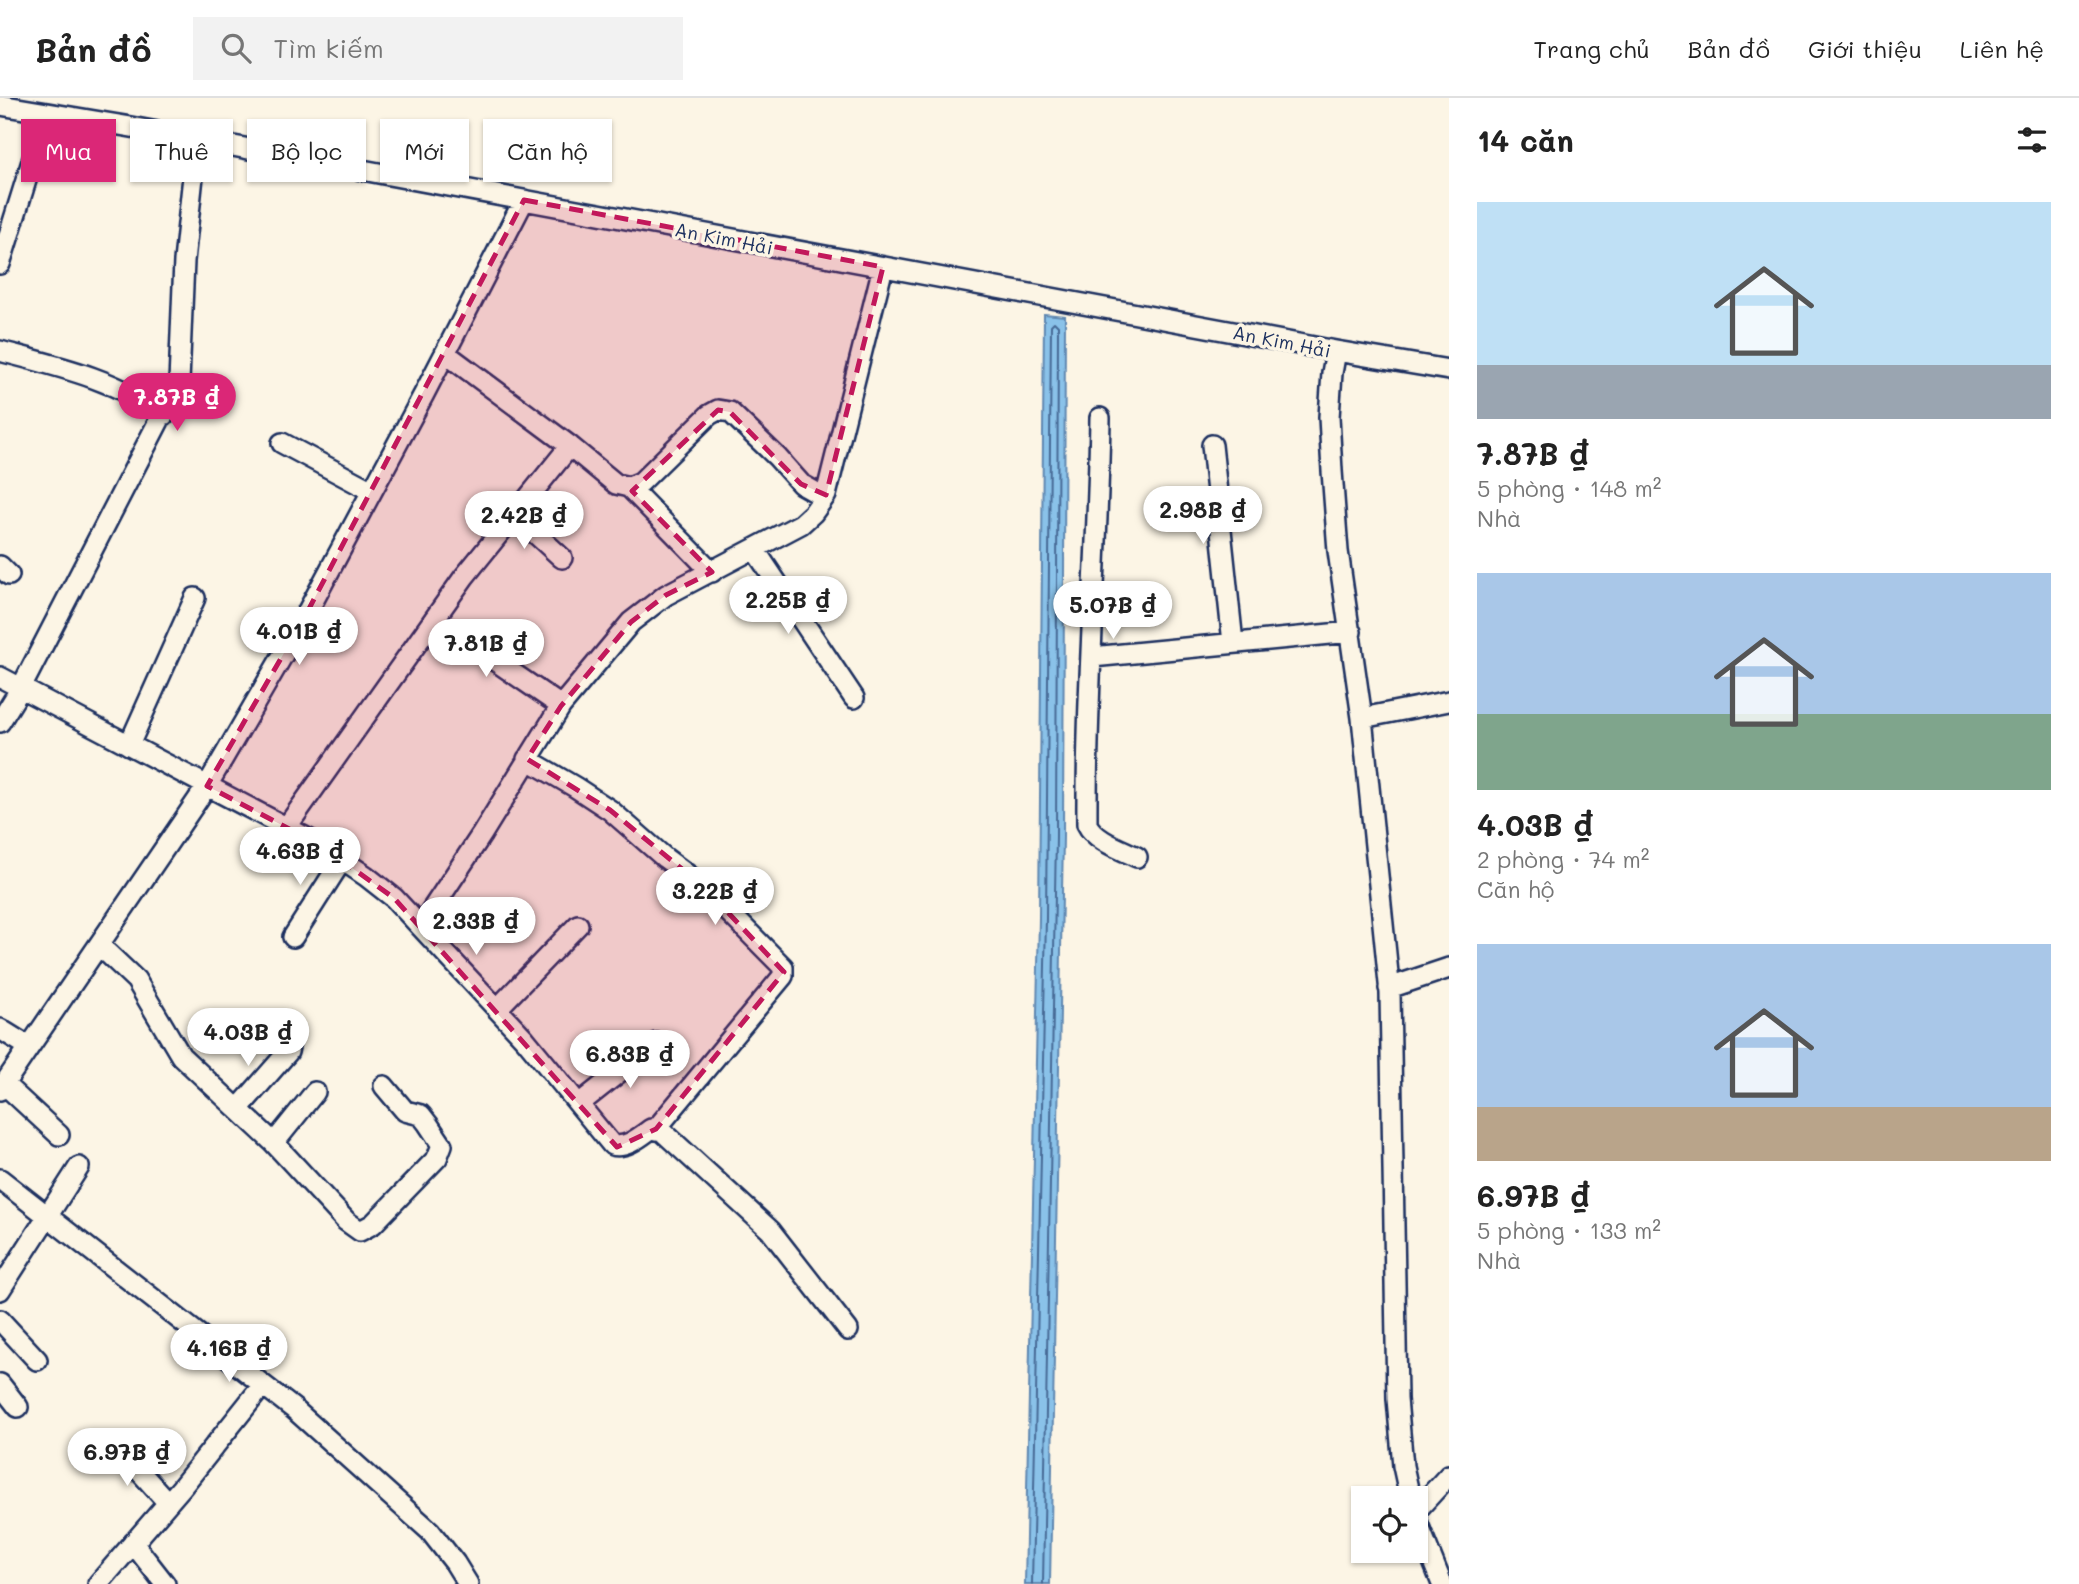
<!DOCTYPE html>
<html lang="vi">
<head>
<meta charset="utf-8">
<style>
  :root { --surface:#fff; --page:#f2f2f2; --text:#222; --muted:#767676; --line:#e0e0e0; --accent:#db2777 }
  body { margin:0; font-family:Mali,sans-serif; background:var(--page); color:var(--text); height:100vh; display:flex; flex-direction:column; font-size:26px; white-space:nowrap }
  * { box-sizing:border-box; margin:0 }
  p { font-size:23px; color:var(--muted) }
  .icon { flex:none; width:38px; height:38px; fill:none; stroke:currentColor; stroke-width:2; stroke-linecap:round; stroke-linejoin:round }
  .map { position:relative; flex:1; overflow:hidden }
  .panel { display:flex; flex-direction:column; background:var(--surface); width:630px }
  .panel>* { flex:none }
  .hud { position:absolute; left:21px; top:21px; width:665px; height:63px; display:flex; gap:14px }
  .buttons { position:absolute; left:1351px; top:1388px; display:grid; gap:14px }
  .buttons a { display:grid; place-items:center; width:77px; height:77px; border-radius:0px; background:var(--surface); box-shadow:0 2px 5px #0004; font-size:35px }
  .price { position:absolute; translate:-50% -60px; padding:0 16px; border-radius:24px; background:#fff; color:#222; font-size:23px; line-height:46px; filter:drop-shadow(0 2px 4px #0008) }
  .price::after { content:''; position:absolute; left:50%; top:42px; width:21px; height:16px; margin-left:-10px; background:inherit; clip-path:polygon(0 0,100% 0,50% 100%) }
  .price.on { background:var(--accent); color:#fff }
  ul { padding:0; list-style:none }
  li { display:grid; align-content:center; gap:14px; height:371px; padding:0 28px }
  li span { display:grid; place-items:center; height:217px; border-radius:0px; color:#555 }
  li>.icon { margin-inline-start:auto }
  span .icon { width:126px; height:126px; fill:#fffc; stroke-width:1 }
  li b { font-size:30px }
  h2 { display:flex; justify-content:space-between; align-items:center; height:84px; padding:0 28px; font-size:30px }
  .chip { padding:0 24px; border-radius:0px; background:var(--surface); box-shadow:0 2px 5px #0004; font-size:24px; line-height:63px }
  .chip.on { background:var(--accent); color:#fff }
  header { display:flex; align-items:center; gap:42px; box-sizing:border-box; height:98px; padding:0 35px; background:var(--surface); border-bottom:2px solid var(--line) }
  header strong { font-size:33px }
  nav { display:flex; gap:38px; margin-inline-start:auto; font-size:24px }
  .search { width:490px; height:63px; background:var(--page); display:flex; align-items:center; gap:18px; box-sizing:border-box; padding:0 24px; border-radius:0px; color:var(--muted); font-size:26px }
  main { display:flex; flex:1; min-height:0 }
  .map>svg:first-child { display:block }
  .water { fill:#8ac2e9; stroke:#5e87b1; stroke-width:2 }
  .lines { fill:none; stroke-linecap:round; stroke-linejoin:round }
  .shore { stroke:#476a96; stroke-width:2 }
  .minor-casing { stroke:#1b2f5e; stroke-width:24 }
  .minor { stroke:#fcf5e5; stroke-width:19 }
  .marked { fill:#c2185b; fill-opacity:0.2; stroke:#c2185b; stroke-width:5; stroke-dasharray:14 9; stroke-linejoin:round }
  .labels { text-anchor:middle; dominant-baseline:central; stroke-width:7; stroke-linejoin:round; paint-order:stroke }
  .street-label { font-size:19px; fill:#1b2f5e; stroke:#fcf5e5 }
</style>
</head>
<body>
<header>
<strong>Bản đồ</strong>
<div class="search"><svg class="icon" aria-label="search" viewBox="0 0 24 24"><circle cx="10" cy="10" r="6"/><path d="M15 15l6 6"/></svg>Tìm kiếm</div>
<nav><a>Trang chủ</a><a>Bản đồ</a><a>Giới thiệu</a><a>Liên hệ</a></nav>
</header>
<main>
<div class="map">
<svg width="1449" height="1486" viewBox="0 0 1449 1486">
  <rect width="100%" height="100%" fill="#fcf5e5"/>
  <filter id="ink" filterUnits="userSpaceOnUse"><feTurbulence type="fractalNoise" baseFrequency=".0143" numOctaves="2"/><feDisplacementMap in="SourceGraphic" scale="14" xChannelSelector="R" yChannelSelector="G"/><feConvolveMatrix kernelMatrix="1 2 1 2 8 2 1 2 1" color-interpolation-filters="sRGB"/></filter>
  <g filter="url(#ink)">
    <path class="water" d="M1044 216 1065 218 1063 738 1050 1486H1025L1039 820Z"/>
    <g class="lines">
      <path class="shore" d="M1032 1486 1046 820 1051 227 1054 224 1058 228 1056 738 1043 1486"/>
      <defs>
        <path id="minor" d="M0 7 131 29 1336 253 1449 272
          M0 166 47 15
          M0 253C57 268 116 281 164 317
          M1336 253 1332 275 1329 319 1332 373 1338 453 1362 620 1390 895 1397 1301 1403 1368 1410 1400
          M445 255 570 348 616 386 629 389 641 384 709 317 718 312 730 314 777 359 801 386 817 395 826 397
          M1100 320C1098 455 1086 591 1087 726 1095 743 1121 751 1137 759
          M282 345 372 393
          M1212 347 1233 545
          M629 389 712 474
          M514 416 562 460
          M755 452 854 600
          M0 468 9 477
          M434 521 561 608
          M1092 559 1351 534
          M0 579 320 747 366 778 394 800 525 941 612 1047C626 1051 640 1039 651 1031L662 1033 770 1132 848 1232
          M1362 620 1449 603
          M0 624 21 590 179 284 184 163 197 41
          M129 647 195 500
          M527 661 575 689 610 712 665 760 704 789 783 869V878L656 1031
          M286 730 464 479 570 348
          M421 828 482 736 561 608 631 524 666 497 801 426 813 415 826 397 883 169
          M293 839 342 762
          M99 847 136 882 181 958 274 1045 346 1123 360 1133 373 1126 437 1060 442 1047 428 1026 421 1017 405 1013 384 988
          M1389 890 1449 870
          M497 911 578 827
          M0 931 29 949
          M4 986 59 1037
          M0 992 207 688 302 524 424 296 524 102
          M579 1006 656 945
          M239 1010 288 954 290 944 285 934
          M274 1045 315 994
          M0 1081 294 1311 430 1433 455 1465 468 1486
          M0 1192 79 1069
          M0 1222 37 1262
          M0 1286 18 1309
          M117 1348 168 1405
          M1416 1413 1449 1377
          M1416 1421 1442 1486
          M133 1445 165 1486
          M98 1486 181 1390 263 1287"/>
      </defs>
      <use href="#minor" class="minor-casing"/>
      <use href="#minor" class="minor"/>
    </g>
  </g>
  <path class="marked" d="M524 102 883 169 826 397 801 386 730 314 718 312 632 393 712 474 666 497 631 524 561 608 527 661 610 712 704 789 784 874 656 1031 617 1049 394 800 320 747 207 688 302 524Z"/>
  <g class="labels">
    <g class="street-label">
      <text transform="translate(724 140) rotate(11)">An Kim Hải</text>
      <text transform="translate(1282 243) rotate(11)">An Kim Hải</text>
    </g>
  </g>
</svg>
<div class="buttons">
<a><svg class="icon" aria-label="locate" viewBox="0 0 24 24"><circle cx="12" cy="12" r="6"/><path d="M12 2v4M12 18v4M2 12h4M18 12h4"/></svg></a>
</div>
<b class="price on" style="left:177px;top:335px">7.87B ₫</b>
<b class="price" style="left:1203px;top:448px">2.98B ₫</b>
<b class="price" style="left:524px;top:453px">2.42B ₫</b>
<b class="price" style="left:788px;top:538px">2.25B ₫</b>
<b class="price" style="left:1113px;top:543px">5.07B ₫</b>
<b class="price" style="left:299px;top:569px">4.01B ₫</b>
<b class="price" style="left:486px;top:581px">7.81B ₫</b>
<b class="price" style="left:300px;top:789px">4.63B ₫</b>
<b class="price" style="left:715px;top:829px">3.22B ₫</b>
<b class="price" style="left:476px;top:859px">2.33B ₫</b>
<b class="price" style="left:248px;top:970px">4.03B ₫</b>
<b class="price" style="left:630px;top:992px">6.83B ₫</b>
<b class="price" style="left:229px;top:1286px">4.16B ₫</b>
<b class="price" style="left:127px;top:1390px">6.97B ₫</b>
<div class="hud">
<a class="chip on">Mua</a>
<a class="chip">Thuê</a>
<a class="chip">Bộ lọc</a>
<a class="chip">Mới</a>
<a class="chip">Căn hộ</a>
</div>
</div>
<section class="panel">
<h2>14 căn<svg class="icon" aria-label="filters" viewBox="0 0 24 24"><path d="M4 7h16M4 17h16"/><circle cx="9" cy="7" r="2"/><circle cx="15" cy="17" r="2"/></svg></h2>
<ul>
<li><span style="background:linear-gradient(#bfe0f5 75%,#9aa5b1 0)"><svg class="icon" aria-label="home" viewBox="0 0 24 24"><path d="M3 11l9-7 9 7M6 9v11h12V9"/></svg></span><div><b>7.87B ₫</b><p>5 phòng · 148 m²</p><p>Nhà</p></div></li>
<li><span style="background:linear-gradient(#a9c7e8 65%,#7fa58c 0)"><svg class="icon" aria-label="home" viewBox="0 0 24 24"><path d="M3 11l9-7 9 7M6 9v11h12V9"/></svg></span><div><b>4.03B ₫</b><p>2 phòng · 74 m²</p><p>Căn hộ</p></div></li>
<li><span style="background:linear-gradient(#a9c7e8 75%,#b9a48a 0)"><svg class="icon" aria-label="home" viewBox="0 0 24 24"><path d="M3 11l9-7 9 7M6 9v11h12V9"/></svg></span><div><b>6.97B ₫</b><p>5 phòng · 133 m²</p><p>Nhà</p></div></li>
</ul>
</section>
</main>
</body>
</html>
